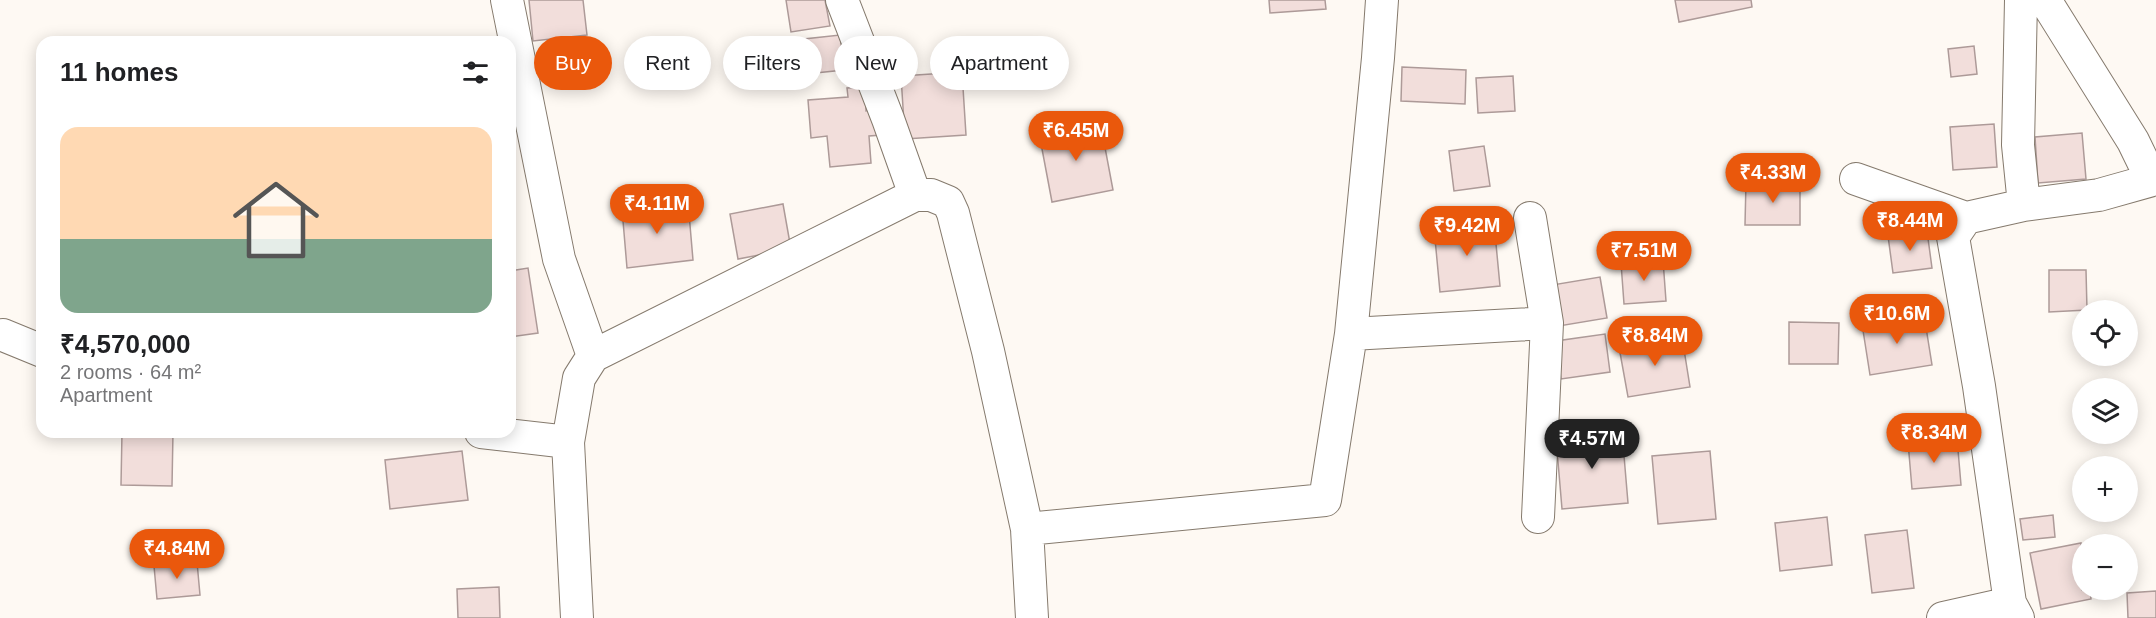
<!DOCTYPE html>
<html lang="en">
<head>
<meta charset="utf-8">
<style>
  :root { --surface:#fff; --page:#f6f6f6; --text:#202124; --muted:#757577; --accent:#ea580c }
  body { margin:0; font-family:Arial,sans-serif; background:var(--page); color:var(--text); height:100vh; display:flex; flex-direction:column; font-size:22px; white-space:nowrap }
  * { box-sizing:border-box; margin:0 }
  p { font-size:20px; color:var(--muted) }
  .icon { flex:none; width:33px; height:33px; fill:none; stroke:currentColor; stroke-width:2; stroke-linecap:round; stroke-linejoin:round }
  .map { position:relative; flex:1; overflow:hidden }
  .details { position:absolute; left:36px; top:36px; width:480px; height:402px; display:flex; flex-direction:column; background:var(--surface); border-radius:18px; box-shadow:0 3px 15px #0003 }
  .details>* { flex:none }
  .hud { position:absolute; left:534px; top:36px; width:570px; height:54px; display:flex; gap:12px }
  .buttons { position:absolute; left:2072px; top:300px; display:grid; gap:12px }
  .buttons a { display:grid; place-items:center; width:66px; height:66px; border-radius:50%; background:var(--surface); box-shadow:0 3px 15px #0003; font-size:30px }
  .price { position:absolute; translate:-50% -51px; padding:0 14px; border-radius:21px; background:var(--accent); color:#fff; font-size:20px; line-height:39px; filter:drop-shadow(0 2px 3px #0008) }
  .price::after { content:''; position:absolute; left:50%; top:36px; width:18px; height:14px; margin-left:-9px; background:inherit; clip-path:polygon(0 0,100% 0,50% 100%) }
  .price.active { background:#222; color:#fff }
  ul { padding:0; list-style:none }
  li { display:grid; align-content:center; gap:12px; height:318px; padding:0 24px }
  li span { display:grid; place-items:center; height:186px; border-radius:18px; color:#555 }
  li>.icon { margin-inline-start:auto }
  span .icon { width:108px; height:108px; fill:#fffc; stroke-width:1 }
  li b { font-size:26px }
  h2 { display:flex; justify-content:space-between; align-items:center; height:72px; padding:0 24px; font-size:26px }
  .tag { padding:0 21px; border-radius:27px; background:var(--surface); box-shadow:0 3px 15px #0003; font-size:21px; line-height:54px }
  .tag.active { background:var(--accent); color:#fff }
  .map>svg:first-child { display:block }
  .building { fill:#f2dedb; stroke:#ad9a98; stroke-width:1.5 }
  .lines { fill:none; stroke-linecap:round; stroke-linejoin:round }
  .minor-casing { stroke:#857a6d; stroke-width:34 }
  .minor { stroke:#fff; stroke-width:32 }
</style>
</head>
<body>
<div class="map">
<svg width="2156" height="618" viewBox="0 0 2156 618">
  <rect width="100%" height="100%" fill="#fef9f3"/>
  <path class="building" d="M529 0H583L587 35 533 41Z
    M786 0H825L830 26 791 32Z
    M1269 0H1325L1326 9 1270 13Z
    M1675 0H1751L1752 7 1679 22Z
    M840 35 844 70 796 75 794 57 805 55 804 39Z
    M1974 46 1977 74 1951 77 1948 49Z
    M1402 67 1466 70 1465 104 1401 101Z
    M962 72 966 135 905 139 901 76Z
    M1513 76 1515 111 1478 113 1476 78Z
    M865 87 866 111 880 109 882 135 869 136 871 163 830 167 827 136 811 138 808 100 848 97 847 88Z
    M1100 121 1113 190 1052 202 1039 133Z
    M1994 124 1997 167 1953 170 1950 127Z
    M2082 133 2086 179 2038 183 2035 137Z
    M1484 146 1490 186 1454 191 1449 151Z
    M1746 182 1800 183V225H1745Z
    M688 202 693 260 627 268 622 209Z
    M783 204 791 249 738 259 730 214Z
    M1494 223 1500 286 1440 292 1434 228Z
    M1927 231 1932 268 1893 273 1888 236Z
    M1663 260 1666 301 1624 304 1621 263Z
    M528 268 538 333 510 337V271Z
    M2049 270H2086L2087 310 2049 312Z
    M1600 277 1607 318 1559 326 1552 285Z
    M1924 315 1932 365 1870 375 1862 324Z
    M1789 322 1839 323 1838 364H1789Z
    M1605 334 1610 372 1561 379 1556 341Z
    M1682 337 1690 387 1628 397 1619 347Z
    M122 432H173L172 486 121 485Z
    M1622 432 1628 503 1562 509 1556 438Z
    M1957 438 1961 485 1912 489 1908 442Z
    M462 451 468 500 390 509 385 460Z
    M1710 451 1716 519 1658 524 1652 456Z
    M2053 515 2055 537 2023 540 2020 519Z
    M1827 517 1832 565 1780 571 1775 523Z
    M1907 530 1914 588 1872 593 1865 535Z
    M2081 543 2082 590H2090L2091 599 2041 609 2030 553Z
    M197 562 200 595 157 599 154 566Z
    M499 587 500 618H458L457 589Z
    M2156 591V618H2128L2127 593Z"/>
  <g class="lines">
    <defs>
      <path id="minor" d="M507 0 559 259 593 356
        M842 0 888 119 915 195
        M2045 0 2133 141 2152 180
        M1856 179 1966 218
        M2024 205 2099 195 2156 179
        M1351 334 1378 58 1382 0
        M3 335 42 351
        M481 432 568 442
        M1538 517 1547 323
        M577 618 568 442 579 378 593 356 915 195H931L948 202 953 213 988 351 1027 529
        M1032 618 1027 529 1325 500 1351 334 1547 323 1530 218
        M1943 618 2010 603
        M2018 618 2010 603 1979 386 1953 237 1966 218 2024 205 2018 145 2021 0"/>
    </defs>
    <use href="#minor" class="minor-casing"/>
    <use href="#minor" class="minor"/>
  </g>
</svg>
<div class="buttons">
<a><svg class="icon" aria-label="locate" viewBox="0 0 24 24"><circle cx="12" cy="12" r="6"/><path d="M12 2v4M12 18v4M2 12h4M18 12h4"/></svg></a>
<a><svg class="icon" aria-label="layers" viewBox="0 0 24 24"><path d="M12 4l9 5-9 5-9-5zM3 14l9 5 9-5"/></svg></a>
<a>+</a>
<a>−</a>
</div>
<b class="price" style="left:1076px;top:162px">₹6.45M</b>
<b class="price" style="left:1773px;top:204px">₹4.33M</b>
<b class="price" style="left:657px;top:235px">₹4.11M</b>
<b class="price" style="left:1910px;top:252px">₹8.44M</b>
<b class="price" style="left:1467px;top:257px">₹9.42M</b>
<b class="price" style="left:1644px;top:282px">₹7.51M</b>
<b class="price" style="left:1897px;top:345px">₹10.6M</b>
<b class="price" style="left:1655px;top:367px">₹8.84M</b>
<b class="price" style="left:1934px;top:464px">₹8.34M</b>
<b class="price active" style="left:1592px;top:470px">₹4.57M</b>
<b class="price" style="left:177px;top:580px">₹4.84M</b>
<div class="hud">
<a class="tag active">Buy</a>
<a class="tag">Rent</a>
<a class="tag">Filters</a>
<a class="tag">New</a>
<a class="tag">Apartment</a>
</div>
<section class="details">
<h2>11 homes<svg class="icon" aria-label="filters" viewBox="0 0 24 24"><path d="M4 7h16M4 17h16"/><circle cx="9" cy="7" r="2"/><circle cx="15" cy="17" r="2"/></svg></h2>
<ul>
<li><span style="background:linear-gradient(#ffd9b3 60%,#7fa58c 0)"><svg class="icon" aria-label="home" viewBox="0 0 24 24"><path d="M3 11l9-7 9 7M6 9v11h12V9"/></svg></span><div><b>₹4,570,000</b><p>2 rooms · 64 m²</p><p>Apartment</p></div></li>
</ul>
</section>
</div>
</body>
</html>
